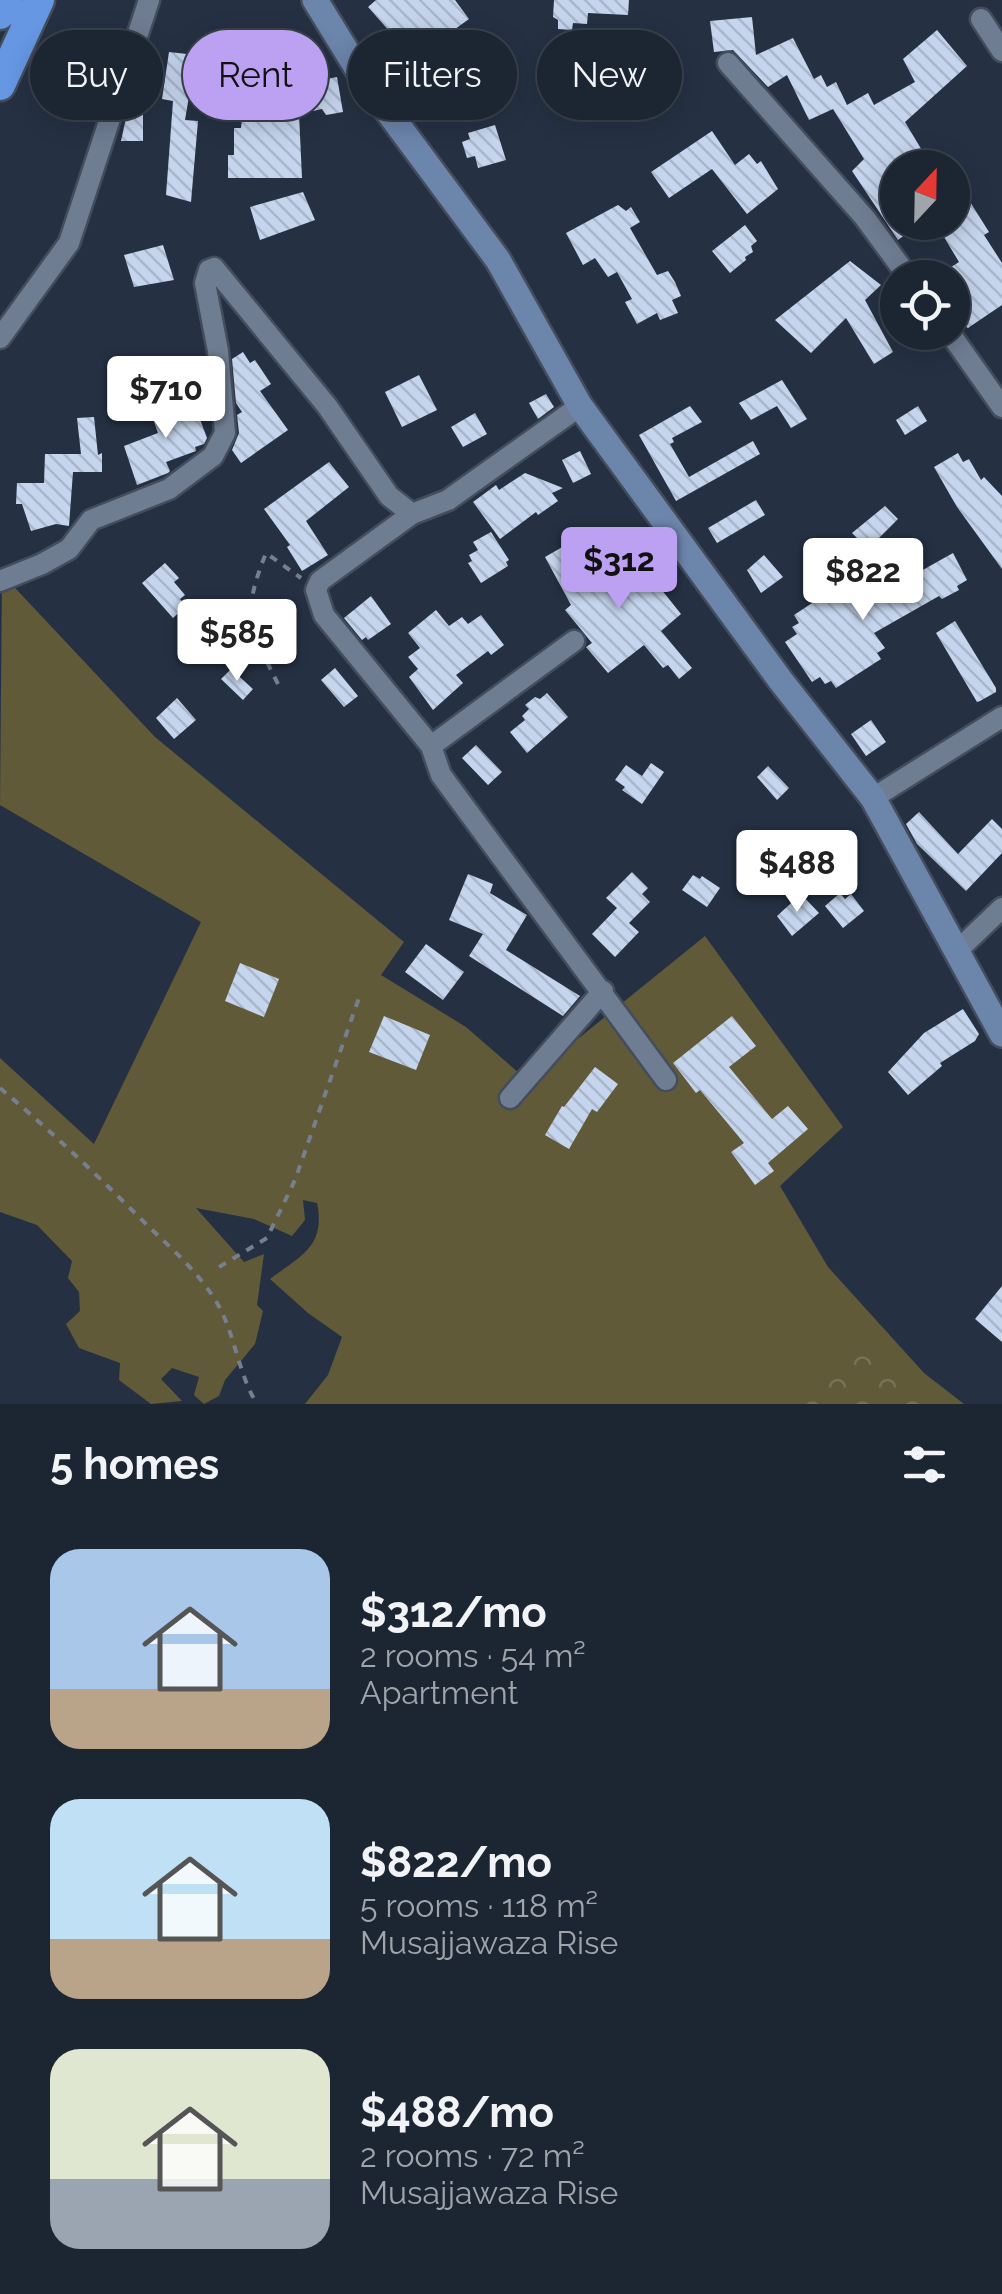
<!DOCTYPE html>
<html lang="en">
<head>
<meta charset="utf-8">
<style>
  :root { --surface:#1c2532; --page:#29313e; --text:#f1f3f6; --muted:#a0a5ac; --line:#3a424d; --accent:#bca0f2 }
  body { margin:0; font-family:Raleway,sans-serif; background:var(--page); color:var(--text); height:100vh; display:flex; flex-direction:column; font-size:38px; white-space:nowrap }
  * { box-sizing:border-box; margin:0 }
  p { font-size:32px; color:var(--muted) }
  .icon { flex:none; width:55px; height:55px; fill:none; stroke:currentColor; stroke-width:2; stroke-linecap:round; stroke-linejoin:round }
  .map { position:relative; height:1404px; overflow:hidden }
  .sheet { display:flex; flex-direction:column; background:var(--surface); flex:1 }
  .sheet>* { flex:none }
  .banner { position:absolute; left:30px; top:30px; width:942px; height:90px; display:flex; gap:20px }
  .needle { width:65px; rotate:22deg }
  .fabs { position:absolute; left:880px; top:150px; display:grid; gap:20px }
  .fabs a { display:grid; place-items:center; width:90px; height:90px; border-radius:50%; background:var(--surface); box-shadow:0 5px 25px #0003,0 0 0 2px var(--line); font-size:50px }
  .price { position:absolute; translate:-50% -85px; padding:0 22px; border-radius:10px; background:#fff; color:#222; font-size:32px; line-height:65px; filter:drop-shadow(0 2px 5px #0008) }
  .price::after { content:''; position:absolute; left:50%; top:60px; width:30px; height:22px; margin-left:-15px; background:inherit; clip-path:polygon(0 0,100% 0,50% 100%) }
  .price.active { background:var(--accent); color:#111 }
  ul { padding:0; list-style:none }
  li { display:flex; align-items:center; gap:30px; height:250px; padding:0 50px }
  li span { display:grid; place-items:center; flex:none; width:280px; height:200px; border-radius:30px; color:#555 }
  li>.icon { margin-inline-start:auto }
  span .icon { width:120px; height:120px; fill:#fffc; stroke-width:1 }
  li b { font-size:42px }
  h2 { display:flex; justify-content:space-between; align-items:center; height:120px; padding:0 50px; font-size:42px }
  .pill { padding:0 35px; border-radius:45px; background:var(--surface); box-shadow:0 5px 25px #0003,0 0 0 2px var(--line); font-size:35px; line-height:90px }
  .pill.active { background:var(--accent); color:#111 }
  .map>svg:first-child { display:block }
  .grass { fill:#615a39 }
  .forest { fill:url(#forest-crowns) }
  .building { fill:url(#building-back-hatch) }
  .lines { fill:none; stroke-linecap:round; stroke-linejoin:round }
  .street-casing { stroke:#434d5d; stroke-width:25 }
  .secondary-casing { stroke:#434d5d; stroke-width:30 }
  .highway-casing { stroke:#434d5d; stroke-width:35 }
  .path { stroke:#757f8e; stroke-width:4; stroke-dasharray:8 8; stroke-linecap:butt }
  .street { stroke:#6f7d93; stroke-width:20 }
  .secondary { stroke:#6c85ab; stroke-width:25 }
  .highway { stroke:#6697e2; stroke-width:30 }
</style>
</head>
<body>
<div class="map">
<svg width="1002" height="1404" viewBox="0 0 1002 1404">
  <defs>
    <pattern id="forest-crowns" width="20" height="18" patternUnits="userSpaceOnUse" patternTransform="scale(2.5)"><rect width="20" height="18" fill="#615a39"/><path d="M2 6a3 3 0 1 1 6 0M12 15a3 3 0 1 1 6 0" fill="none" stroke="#777156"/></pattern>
    <pattern id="building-back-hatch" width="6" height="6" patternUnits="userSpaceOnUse" patternTransform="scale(2.5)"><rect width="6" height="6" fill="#c5d5ed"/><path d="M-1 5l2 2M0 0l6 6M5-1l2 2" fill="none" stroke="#aab7cb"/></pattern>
  </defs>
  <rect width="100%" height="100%" fill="#253143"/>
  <path class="grass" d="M2 574 155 737 404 942 381 975 466 1027 527 1080 705 936 843 1127 780 1186 828 1267 924 1373 964 1404H305L328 1375 342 1337 308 1313 270 1279C301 1256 326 1246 317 1203L303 1200 305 1220 292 1236 254 1219 196 1208 244 1262 264 1254 257 1305 263 1311 255 1344 225 1380 219 1396 204 1404 194 1395 199 1377 172 1368 161 1379 182 1401 151 1404 119 1380 120 1363 79 1348 66 1324 80 1311 79 1292 68 1278 72 1261 37 1225 0 1212V1058L94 1144 201 922 0 805Z"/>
  <path class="forest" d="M859 1326 932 1404H797Z"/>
  <path class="building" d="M376 0H455L469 19 433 45 444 92 411 99 399 42 368 7Z
    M554 0H629L628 15 588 13 587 24 573 23 572 30 558 29V20L553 17Z
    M752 17 756 55 793 38 814 79 821 75 827 87 836 82 847 105 868 93 874 105 915 82 903 59 937 30 967 66 905 122 923 152 907 168H898V222H922L898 240 852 171 864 159 833 109 809 120 787 75 768 87 733 50 714 52 710 21Z
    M169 52 196 55 185 120 198 121 191 202 166 195 173 101 162 99Z
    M337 77 343 112 326 115 322 109 299 114 302 178H228V155H234V128H241L242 119H259V79H273V87L317 88 316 81Z
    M128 109H143V141H121Z
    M495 125 506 160 478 168 475 156 467 158 462 142 470 139 468 133Z
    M712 131 735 165 749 154 757 164 761 161 778 189 747 214 712 169 669 198 651 172Z
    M303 192 315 220 260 240 250 207Z
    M967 197 989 232 984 235 1002 263V305L968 328 953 319 971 307 948 269 959 262 935 222H952V206Z
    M618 205 626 211 631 207 640 222 630 228 657 275 668 271 675 282 681 296 672 300 678 313 660 320 657 313 637 324 625 302 632 299 617 272 608 277 595 258 583 265 566 233Z
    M745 225 757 241 751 246 753 252 745 257 746 260 730 273 712 251Z
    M163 245 174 280 134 287 124 255Z
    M850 261 881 285 865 300 893 352 874 364 846 318 811 353 775 320Z
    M243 352 250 363 255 360 271 384 260 391 288 430 241 463 232 450 239 433 237 415 242 412 236 403 232 359Z
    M419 375 437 410 402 427 385 392Z
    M782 380 807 419 791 428 777 406 751 420 739 403Z
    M546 394 554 407 538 419 529 403Z
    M166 398 170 410 185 404 187 409 195 406 207 438 204 444 195 447 196 451 166 462 170 471 168 473 137 485 124 446 158 433 148 405Z
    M690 406 702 422 672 438 674 442 670 444 689 477 753 441 760 454 676 501 639 435Z
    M918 406 927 421 905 435 896 420Z
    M475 413 487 434 463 447 451 427Z
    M94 417 98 455 102 453V472H73L69 526 56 524 31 531 22 504H16L17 483H44L45 454H81L77 418Z
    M580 451 591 474 573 483 562 460Z
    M958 453 963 462 969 459 981 480 984 477 1002 496V569L957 507 934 467Z
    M329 462 349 487 306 521 328 555 302 571 287 547 290 545 264 509Z
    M525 473 563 488 552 493 558 501 538 515 536 512 500 539 473 502 496 485 499 490Z
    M756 500 765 515 717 543 708 528Z
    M885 506 898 519 868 549 852 533Z
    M491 532 509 560 506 562 508 566 481 583 468 563 472 561 469 555 478 550 473 542Z
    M571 542 579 558 575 561 591 589 633 554 681 614 661 631 692 668 679 679 668 665 663 668 644 645 608 673 586 647 592 643 565 610 571 605 545 557Z
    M953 553 967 580 957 586 959 590 942 599 939 596 874 633 885 648 877 653 881 659 836 688 831 681 825 684 820 677 812 682 785 642 797 634 792 627 799 623 794 615 835 588 840 595 847 591 857 607Z
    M764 555 783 577 761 593 747 570Z
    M165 563 179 578 174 582 185 595 180 599 186 606 173 618 142 583Z
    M371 596 391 624 368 640 366 637 362 640 344 618Z
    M436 610 449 626 462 617 468 624 481 615 504 645 491 655 488 651 456 675 463 683 433 710 409 677 418 669 408 657 420 648 408 633Z
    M955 621 996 688V692L980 701 977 702 936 633Z
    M335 668 358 696 344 707 321 680Z
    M231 669 253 689 243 700 221 679Z
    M547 693 568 717 527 753 510 732 525 720 522 716 529 709 525 705 535 697 540 699Z
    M177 698 196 720 174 739 156 718Z
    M871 720 886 742 866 756 851 734Z
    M476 745 502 772 488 785 462 758Z
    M651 763 664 772 642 804 622 790 625 787 615 780 626 765 642 776Z
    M768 766 789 788 777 800 757 777Z
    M919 812 958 854 992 819 1002 829V853L966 891 917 844 906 824Z
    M821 847 831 862 811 875 801 860Z
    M632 872 648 888 642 894 650 902 629 923 639 932 615 957 592 934 617 908 606 898Z
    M468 874 493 884 490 893 527 915 506 950 580 996 563 1016 469 956 483 934 449 920Z
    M693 875 700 879 702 876 720 888 707 907 682 890Z
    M840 893 845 899 851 894 864 911 843 928 825 906Z
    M801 894 819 913 792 936 777 916Z
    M426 944 464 972 443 1000 405 972Z
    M240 963 279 979 264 1017 225 1001Z
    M963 1009 979 1034 975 1041 940 1063 942 1066 908 1095 888 1072 924 1033Z
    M384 1016 430 1035 416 1070 369 1052Z
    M732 1016 756 1046 729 1067 772 1119 788 1106 808 1129 768 1163 774 1171 755 1185 731 1152 744 1143 700 1090 696 1093 673 1063Z
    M595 1067 618 1084 597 1112 592 1109 569 1149 545 1135 562 1106 564 1107Z
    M1002 1286V1342L975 1319Z"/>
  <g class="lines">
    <defs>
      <path id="street" d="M981 19 1002 51
        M728 63 865 218 909 278
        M949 332 1002 407
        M0 338 69 243 149 0
        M580 406 448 500 412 514 320 581 316 590 324 615 431 746 441 775 666 1080
        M0 581 42 564 69 549 91 520 169 489 213 456 225 433 218 351 205 283 209 270 214 268 327 406 389 496 412 514
        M431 746 574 641
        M873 798 1002 717
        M957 951 1002 908
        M510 1098 603 991"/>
      <path id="secondary" d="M315 0 363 78 498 260 580 406 781 681 873 798 1002 1034"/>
      <path id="highway" d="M0 14 7 0
        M0 85 39 0"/>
    </defs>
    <use href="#street" class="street-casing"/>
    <use href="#secondary" class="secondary-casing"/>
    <use href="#highway" class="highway-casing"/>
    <path class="path" d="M278 684C249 626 241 616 266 553L301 578
      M0 1088C51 1131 99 1177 146 1224 170 1247 196 1270 214 1298 235 1330 237 1372 257 1404
      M219 1267 267 1238 295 1180 360 995"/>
    <use href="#street" class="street"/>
    <use href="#secondary" class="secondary"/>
    <use href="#highway" class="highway"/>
  </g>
</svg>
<div class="fabs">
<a><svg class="needle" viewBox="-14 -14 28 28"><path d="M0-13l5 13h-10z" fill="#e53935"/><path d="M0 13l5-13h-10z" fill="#a0a5ac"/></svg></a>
<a><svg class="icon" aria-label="locate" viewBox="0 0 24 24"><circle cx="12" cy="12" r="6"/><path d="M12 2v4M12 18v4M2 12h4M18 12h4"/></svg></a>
</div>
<b class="price" style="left:166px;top:441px">$710</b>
<b class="price active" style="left:619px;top:612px">$312</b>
<b class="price" style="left:863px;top:623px">$822</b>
<b class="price" style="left:237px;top:684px">$585</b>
<b class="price" style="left:797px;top:915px">$488</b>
<div class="banner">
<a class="pill">Buy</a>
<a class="pill active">Rent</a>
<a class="pill">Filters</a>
<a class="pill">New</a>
</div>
</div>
<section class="sheet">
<h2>5 homes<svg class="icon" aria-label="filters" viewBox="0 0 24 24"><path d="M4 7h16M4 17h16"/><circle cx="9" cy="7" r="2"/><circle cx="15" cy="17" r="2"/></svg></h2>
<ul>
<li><span style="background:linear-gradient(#a9c7e8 70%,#b9a48a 0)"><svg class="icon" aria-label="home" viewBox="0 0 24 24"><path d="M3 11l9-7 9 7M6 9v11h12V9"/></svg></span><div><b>$312/mo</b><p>2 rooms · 54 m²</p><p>Apartment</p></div></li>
<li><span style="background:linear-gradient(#bfe0f5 70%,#b9a48a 0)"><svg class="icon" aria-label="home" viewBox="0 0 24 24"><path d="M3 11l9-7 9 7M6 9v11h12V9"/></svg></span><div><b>$822/mo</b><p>5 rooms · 118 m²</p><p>Musajjawaza Rise</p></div></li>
<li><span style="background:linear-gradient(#dfe7d0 65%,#9aa5b1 0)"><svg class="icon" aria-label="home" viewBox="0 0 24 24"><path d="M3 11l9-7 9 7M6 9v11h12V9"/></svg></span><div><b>$488/mo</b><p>2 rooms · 72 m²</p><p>Musajjawaza Rise</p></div></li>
</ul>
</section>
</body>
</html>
